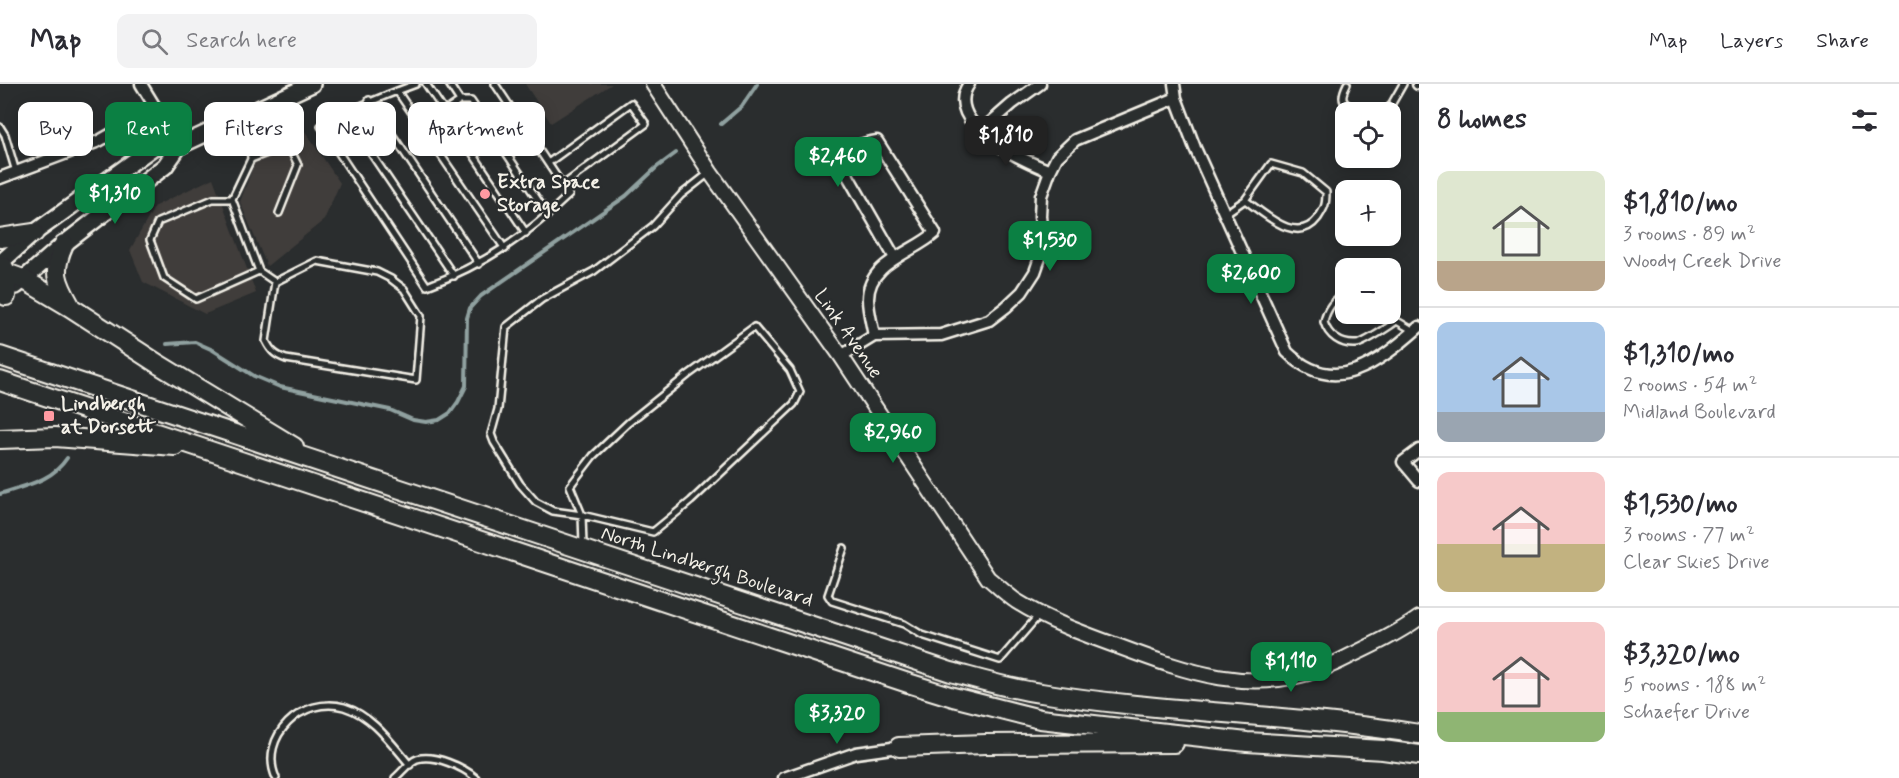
<!DOCTYPE html>
<html lang="en">
<head>
<meta charset="utf-8">
<style>
  :root { --surface:#fff; --page:#f2f2f3; --text:#2b2b33; --muted:#7c7c81; --line:#e1e1e2; --accent:#0b8043 }
  body { margin:0; font-family:Mynerve,sans-serif; background:var(--page); color:var(--text); height:100vh; display:flex; flex-direction:column; font-size:22px; white-space:nowrap }
  * { box-sizing:border-box; margin:0 }
  p { font-size:20px; color:var(--muted) }
  .icon { flex:none; width:33px; height:33px; fill:none; stroke:currentColor; stroke-width:2; stroke-linecap:round; stroke-linejoin:round }
  .map { position:relative; flex:1; overflow:hidden }
  .drawer { display:flex; flex-direction:column; background:var(--surface); width:480px }
  .drawer>* { flex:none }
  .hud { position:absolute; left:18px; top:18px; width:570px; height:54px; display:flex; gap:12px }
  .fabs { position:absolute; left:1335px; top:18px; display:grid; gap:12px }
  .fabs a { display:grid; place-items:center; width:66px; height:66px; border-radius:12px; background:var(--surface); box-shadow:0 3px 15px #0003; font-size:30px }
  .price { position:absolute; translate:-50% -51px; padding:0 14px; border-radius:12px; background:var(--accent); color:#fff; font-size:20px; line-height:39px; filter:drop-shadow(0 2px 3px #0008) }
  .price::after { content:''; position:absolute; left:50%; top:36px; width:18px; height:14px; margin-left:-9px; background:inherit; clip-path:polygon(0 0,100% 0,50% 100%) }
  .price.on { background:#222; color:#fff }
  ul { padding:0; list-style:none }
  li { display:flex; align-items:center; gap:18px; height:150px; padding:0 18px }
  li+li { border-top:2px solid var(--line) }
  li span { display:grid; place-items:center; flex:none; width:168px; height:120px; border-radius:12px; color:#555 }
  li>.icon { margin-inline-start:auto }
  span .icon { width:72px; height:72px; fill:#fffc; stroke-width:1 }
  li b { font-size:26px }
  h2 { display:flex; justify-content:space-between; align-items:center; height:72px; padding:0 18px; font-size:26px }
  .chip { padding:0 21px; border-radius:12px; background:var(--surface); box-shadow:0 3px 15px #0003; font-size:21px; line-height:54px }
  .chip.on { background:var(--accent); color:#fff }
  header { display:flex; align-items:center; gap:36px; box-sizing:border-box; height:84px; padding:0 30px; background:var(--surface); border-bottom:2px solid var(--line) }
  header strong { font-size:28px }
  nav { display:flex; gap:33px; margin-inline-start:auto; font-size:21px }
  .search { width:420px; height:54px; background:var(--page); display:flex; align-items:center; gap:15px; box-sizing:border-box; padding:0 21px; border-radius:12px; color:var(--muted); font-size:22px }
  main { display:flex; flex:1; min-height:0 }
  .map>svg:first-child { display:block }
  .built { fill:#403d3b }
  .lines { fill:none; stroke-linecap:round; stroke-linejoin:round }
  .stream { stroke:#90a1a0; stroke-width:4 }
  .service-casing { stroke:#f4f1e8; stroke-width:10 }
  .minor-casing { stroke:#f4f1e8; stroke-width:15 }
  .tertiary-casing { stroke:#f4f1e8; stroke-width:18 }
  .secondary-casing { stroke:#f4f1e8; stroke-width:20 }
  .trunk-casing { stroke:#f4f1e8; stroke-width:22 }
  .service { stroke:#2a2d2e; stroke-width:5 }
  .minor { stroke:#2a2d2e; stroke-width:10 }
  .tertiary { stroke:#2a2d2e; stroke-width:14 }
  .secondary { stroke:#2a2d2e; stroke-width:15 }
  .trunk { stroke:#2a2d2e; stroke-width:18 }
  .poi-dot { fill:#ff9aa2; stroke:#2a2d2e; stroke-width:2 }
  .labels { text-anchor:middle; dominant-baseline:central; stroke-width:4.5; stroke-linejoin:round; paint-order:stroke }
  .poi-label { font-size:20px; font-weight:bold; fill:#f4f1e8; stroke:#2a2d2e; text-anchor:start }
  .street-label { font-size:20px; fill:#f4f1e8; stroke:#2a2d2e }
</style>
</head>
<body>
<header>
<strong>Map</strong>
<div class="search"><svg class="icon" aria-label="search" viewBox="0 0 24 24"><circle cx="10" cy="10" r="6"/><path d="M15 15l6 6"/></svg>Search here</div>
<nav><a>Map</a><a>Layers</a><a>Share</a></nav>
</header>
<main>
<div class="map">
<svg width="1419" height="694" viewBox="0 0 1419 694">
  <rect width="100%" height="100%" fill="#2a2d2e"/>
  <filter id="ink" filterUnits="userSpaceOnUse"><feTurbulence type="fractalNoise" baseFrequency=".0167" numOctaves="2"/><feDisplacementMap in="SourceGraphic" scale="12" xChannelSelector="R" yChannelSelector="G"/><feConvolveMatrix kernelMatrix="1 2 1 2 8 2 1 2 1" color-interpolation-filters="sRGB"/></filter>
  <g filter="url(#ink)">
    <path class="built" d="M525 0H612L551 39Z
      M300 40 340 99 324 136 267 182 240 118 262 59Z
      M213 94 256 209 205 230 143 198 130 166 155 122Z"/>
    <g class="lines">
      <path class="stream" d="M721 40 742 22 757 0
        M167 260 195 258 213 266 254 292 280 303 390 326 413 336 426 338 439 336 450 329 458 318 466 302 467 234 470 224 481 212 626 112 657 83 676 69
        M0 410C26 401 51 398 67 374"/>
      <defs>
        <path id="service" d="M416 0C383 12 352 24 321 42L427 202C484 181 526 152 569 111L495 0
          M426 0 526 149
          M449 0 460 17
          M1347 0C1338 18 1344 20 1360 28
          M397 7 505 165
          M369 16 479 180
          M343 28 454 192
          M444 28 460 17H471L548 131
          M1387 28 1403 0
          M238 36 250 61 251 75 232 115 259 187 275 198 266 257C271 267 275 271 286 275L416 296 421 232 404 205 391 195 377 188 317 177 275 198
          M0 43 5 51 16 88
          M251 75 288 61 298 81 279 129
          M548 79 631 19 646 40 563 101
          M232 115H213L158 138 150 156 164 194 196 215 259 187
          M1226 129 1245 116C1265 130 1297 162 1318 134 1325 123 1326 121 1326 108L1303 89 1271 80 1245 116
          M1346 211C1334 213 1326 227 1324 238 1328 252 1341 261 1356 260 1364 260 1389 242 1397 237
          M1385 230 1414 247
          M583 461 582 431 570 402 593 372 628 339 688 291 754 243 790 286 800 308 794 320 691 417 653 448 582 431 553 427 536 418 520 400 494 358 491 350 498 325 506 243 542 215 594 187 653 142 681 111 709 89
          M844 464 828 511 832 517 904 540 922 551 1000 576 1039 531
          M276 694C258 653 303 611 344 623 373 632 391 659 410 681
          M395 694C402 688 409 678 417 675 435 670 463 683 476 694"/>
        <path id="minor" d="M141 0 179 62
          M969 0C941 39 1022 76 1050 87
          M1174 0 1176 14 1195 64 1287 268C1335 315 1379 278 1419 243
          M1418 0H1419
          M981 47 1012 20 1040 0
          M0 94 99 57 157 24
          M874 252C872 240 868 227 868 215 868 178 913 169 935 149L877 57C855 60 841 68 848 92L895 174
          M841 272 874 252 941 251 989 236 1006 223 1022 208 1035 188 1041 171 1042 153 1040 132 1041 112 1050 87 1057 73 1075 56 1176 14
          M1419 366 1403 378 1419 397
          M784 694 856 669 899 663"/>
        <path id="tertiary" d="M653 0 710 88 841 272 988 494C997 501 1006 510 1016 517 1048 537 1084 550 1120 563 1187 588 1252 612 1323 584 1333 581 1342 576 1352 571 1375 560 1398 549 1419 534"/>
        <path id="secondary" d="M0 179 34 149 155 62H179L312 0
          M16 202 64 160 165 82 179 62"/>
        <path id="trunk" d="M0 154 34 149
          M64 160C52 187 56 197 70 221
          M3 182 8 191 6 212
          M0 190 12 191 23 195 70 223 158 280 294 363
          M0 272 951 588C981 596 1010 605 1041 609 1166 629 1294 630 1419 650
          M0 297 908 599 953 613 1040 635 1247 658 1383 666 1419 671
          M0 355 55 353 175 362
          M899 663 986 660 1174 659"/>
      </defs>
      <use href="#service" class="service-casing"/>
      <use href="#minor" class="minor-casing"/>
      <use href="#tertiary" class="tertiary-casing"/>
      <use href="#secondary" class="secondary-casing"/>
      <use href="#trunk" class="trunk-casing"/>
      <use href="#service" class="service"/>
      <use href="#minor" class="minor"/>
      <use href="#tertiary" class="tertiary"/>
      <use href="#secondary" class="secondary"/>
      <use href="#trunk" class="trunk"/>
    </g>
  </g>
  <g class="poi-dot">
    <circle cx="485" cy="110" r="6"/>
    <rect x="43" y="326" width="12" height="12" rx="3"/>
  </g>
  <g class="labels">
    <g class="poi-label">
      <text x="497" y="98">Extra Space<tspan x="497" dy="23">Storage</tspan></text>
      <text x="61" y="320">Lindbergh<tspan x="61" dy="23">at Dorsett</tspan></text>
    </g>
    <g class="street-label">
      <text transform="translate(848 250) rotate(55)">Link Avenue</text>
      <text transform="translate(707 483) rotate(18)">North Lindbergh Boulevard</text>
    </g>
  </g>
</svg>
<div class="fabs">
<a><svg class="icon" aria-label="locate" viewBox="0 0 24 24"><circle cx="12" cy="12" r="6"/><path d="M12 2v4M12 18v4M2 12h4M18 12h4"/></svg></a>
<a>+</a>
<a>−</a>
</div>
<b class="price on" style="left:1006px;top:83px">$1,810</b>
<b class="price" style="left:838px;top:104px">$2,460</b>
<b class="price" style="left:115px;top:141px">$1,310</b>
<b class="price" style="left:1050px;top:188px">$1,530</b>
<b class="price" style="left:1251px;top:221px">$2,600</b>
<b class="price" style="left:893px;top:380px">$2,960</b>
<b class="price" style="left:1291px;top:609px">$1,110</b>
<b class="price" style="left:837px;top:661px">$3,320</b>
<div class="hud">
<a class="chip">Buy</a>
<a class="chip on">Rent</a>
<a class="chip">Filters</a>
<a class="chip">New</a>
<a class="chip">Apartment</a>
</div>
</div>
<section class="drawer">
<h2>8 homes<svg class="icon" aria-label="filters" viewBox="0 0 24 24"><path d="M4 7h16M4 17h16"/><circle cx="9" cy="7" r="2"/><circle cx="15" cy="17" r="2"/></svg></h2>
<ul>
<li><span style="background:linear-gradient(#dfe7d0 75%,#b9a48a 0)"><svg class="icon" aria-label="home" viewBox="0 0 24 24"><path d="M3 11l9-7 9 7M6 9v11h12V9"/></svg></span><div><b>$1,810/mo</b><p>3 rooms · 89 m²</p><p>Woody Creek Drive</p></div></li>
<li><span style="background:linear-gradient(#a9c7e8 75%,#9aa5b1 0)"><svg class="icon" aria-label="home" viewBox="0 0 24 24"><path d="M3 11l9-7 9 7M6 9v11h12V9"/></svg></span><div><b>$1,310/mo</b><p>2 rooms · 54 m²</p><p>Midland Boulevard</p></div></li>
<li><span style="background:linear-gradient(#f6c9c9 60%,#c2b280 0)"><svg class="icon" aria-label="home" viewBox="0 0 24 24"><path d="M3 11l9-7 9 7M6 9v11h12V9"/></svg></span><div><b>$1,530/mo</b><p>3 rooms · 77 m²</p><p>Clear Skies Drive</p></div></li>
<li><span style="background:linear-gradient(#f6c9c9 75%,#8fb573 0)"><svg class="icon" aria-label="home" viewBox="0 0 24 24"><path d="M3 11l9-7 9 7M6 9v11h12V9"/></svg></span><div><b>$3,320/mo</b><p>5 rooms · 188 m²</p><p>Schaefer Drive</p></div></li>
</ul>
</section>
</main>
</body>
</html>
